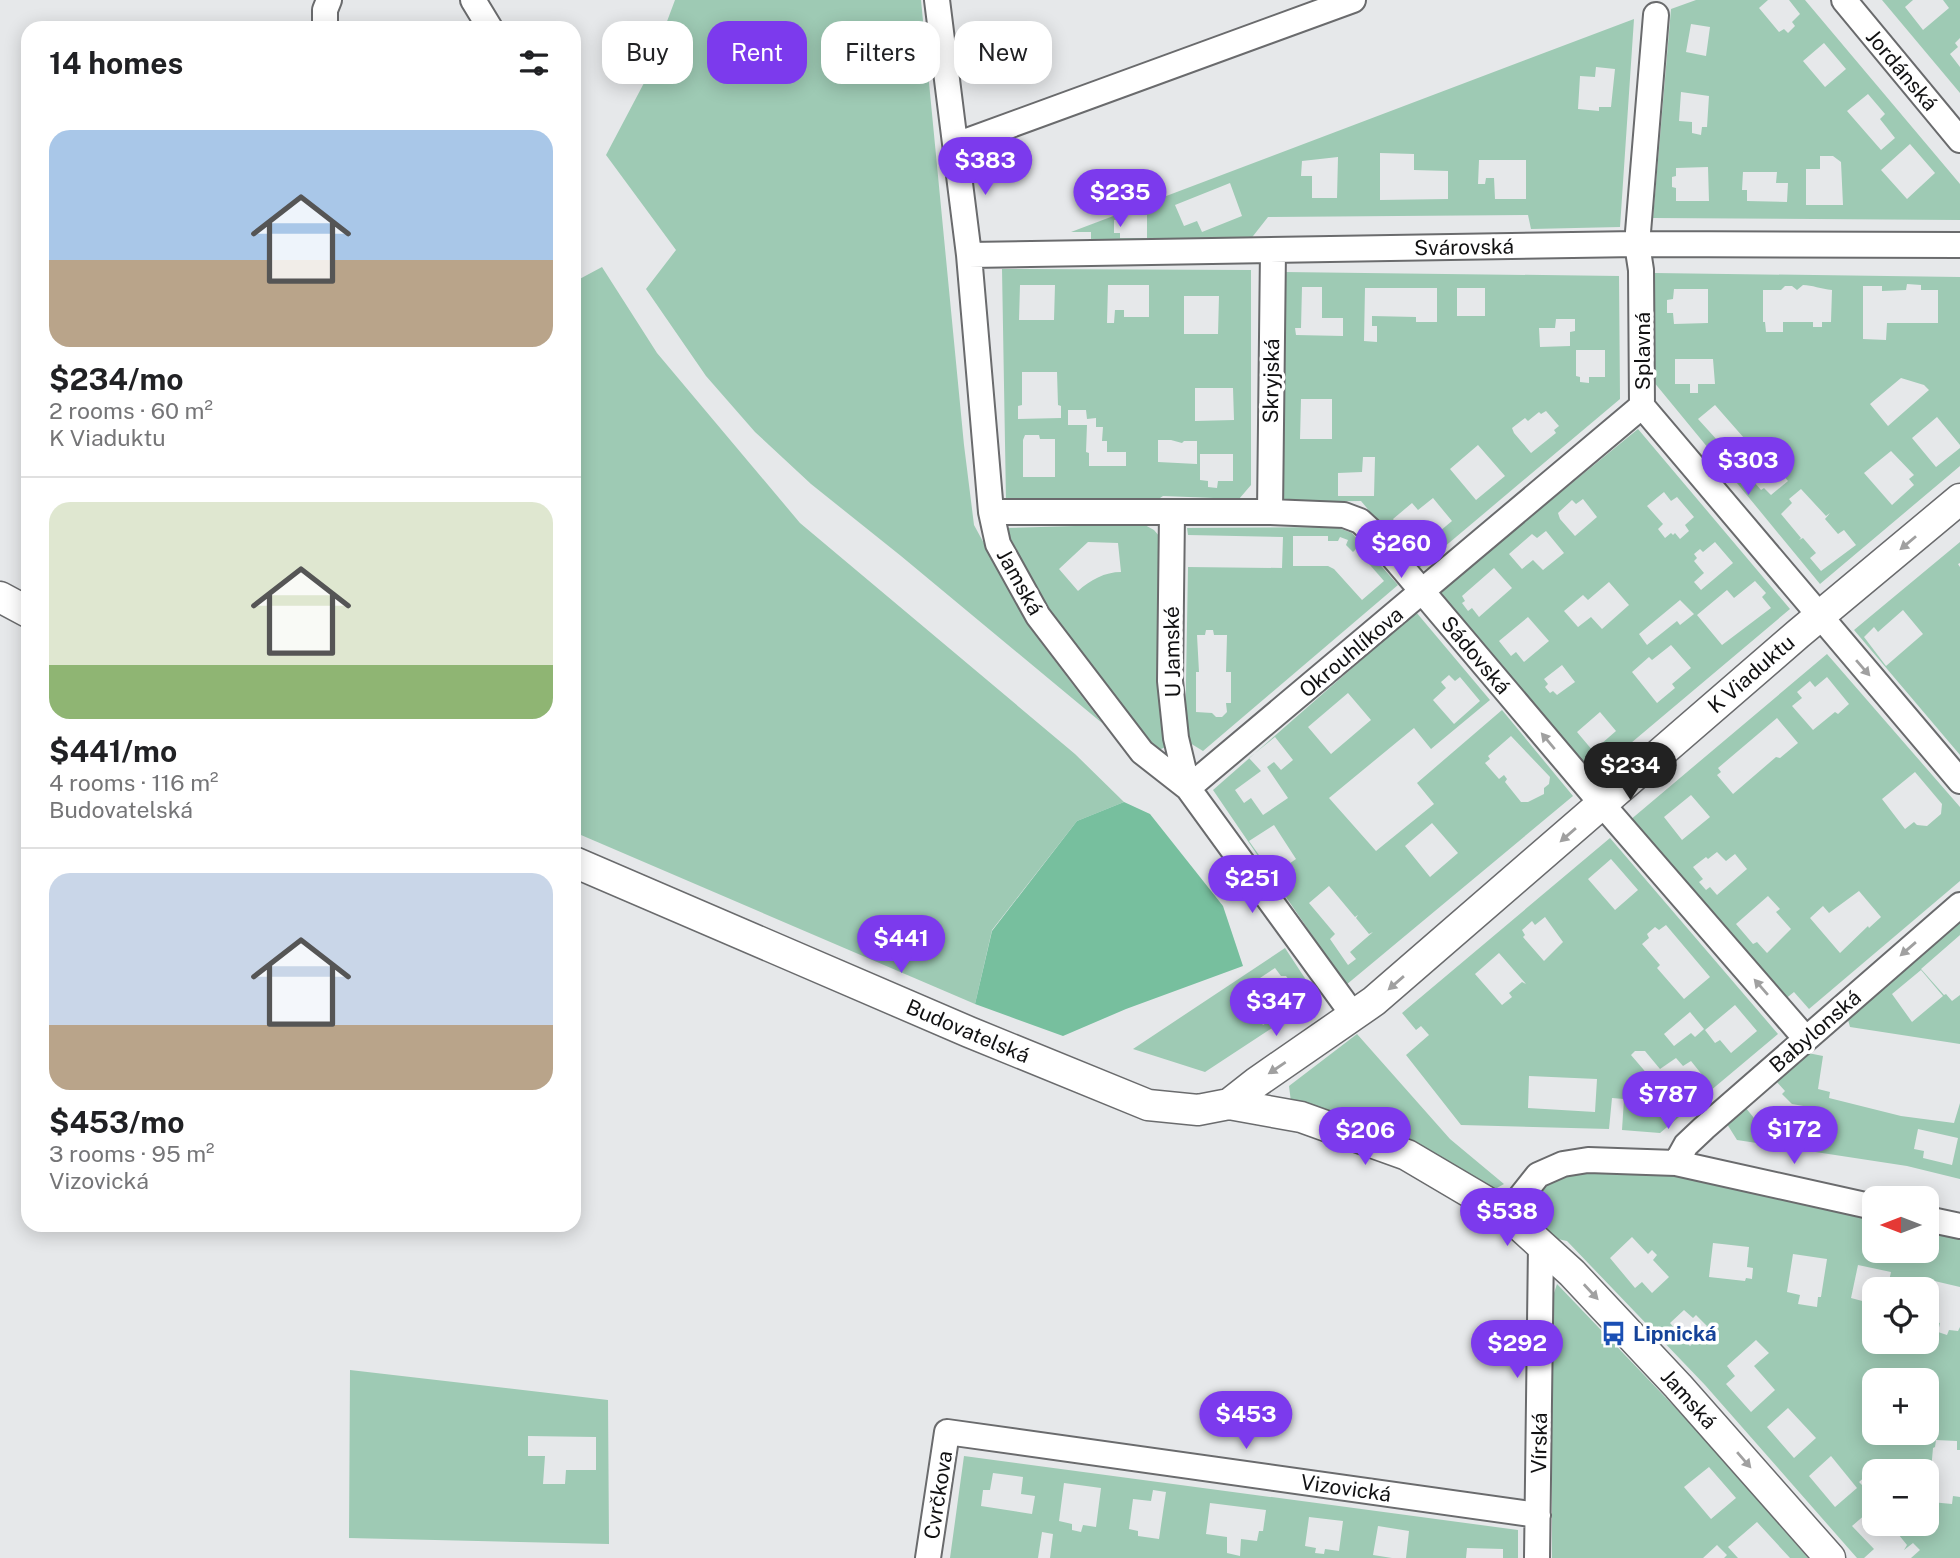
<!DOCTYPE html>
<html lang="en">
<head>
<meta charset="utf-8">
<style>
  :root { --surface:#fff; --page:#f6f6f6; --text:#202124; --muted:#757577; --line:#e0e0e0; --accent:#7c3aed }
  body { margin:0; font-family:"Public Sans",sans-serif; background:var(--page); color:var(--text); height:100vh; display:flex; flex-direction:column; font-size:26px; white-space:nowrap }
  * { box-sizing:border-box; margin:0 }
  p { font-size:23px; color:var(--muted) }
  .icon { flex:none; width:38px; height:38px; fill:none; stroke:currentColor; stroke-width:2; stroke-linecap:round; stroke-linejoin:round }
  .map { position:relative; flex:1; overflow:hidden }
  .sheet { position:absolute; left:21px; top:21px; width:560px; height:1211px; display:flex; flex-direction:column; background:var(--surface); border-radius:21px; box-shadow:0 4px 18px #0003 }
  .sheet>* { flex:none }
  .hud { position:absolute; left:602px; top:21px; width:665px; height:63px; display:flex; gap:14px }
  .needle { width:46px; rotate:270deg }
  .tools { position:absolute; left:1862px; top:1186px; display:grid; gap:14px }
  .tools a { display:grid; place-items:center; width:77px; height:77px; border-radius:14px; background:var(--surface); box-shadow:0 4px 18px #0003; font-size:35px }
  .price { position:absolute; translate:-50% -60px; padding:0 16px; border-radius:24px; background:var(--accent); color:#fff; font-size:23px; line-height:46px; filter:drop-shadow(0 2px 4px #0008) }
  .price::after { content:''; position:absolute; left:50%; top:42px; width:21px; height:16px; margin-left:-10px; background:inherit; clip-path:polygon(0 0,100% 0,50% 100%) }
  .price.current { background:#222; color:#fff }
  ul { padding:0; list-style:none }
  li { display:grid; align-content:center; gap:14px; height:371px; padding:0 28px }
  li+li { border-top:2px solid var(--line) }
  li span { display:grid; place-items:center; height:217px; border-radius:21px; color:#555 }
  li>.icon { margin-inline-start:auto }
  span .icon { width:126px; height:126px; fill:#fffc; stroke-width:1 }
  li b { font-size:30px }
  h2 { display:flex; justify-content:space-between; align-items:center; height:84px; padding:0 28px; font-size:30px }
  .chip { padding:0 24px; border-radius:21px; background:var(--surface); box-shadow:0 4px 18px #0003; font-size:24px; line-height:63px }
  .chip.current { background:var(--accent); color:#fff }
  .map>svg:first-child { display:block }
  .green { fill:#9ecab4; fill-rule:evenodd }
  .forest { fill:#77bf9e }
  .lines { fill:none; stroke-linecap:round; stroke-linejoin:round }
  .minor-casing { stroke:#6a6b6d; stroke-width:28 }
  .tertiary-casing { stroke:#6a6b6d; stroke-width:33 }
  .minor { stroke:#fff; stroke-width:24 }
  .tertiary { stroke:#fff; stroke-width:30 }
  .oneway { fill:#a0a0a0 }
  .labels { text-anchor:middle; dominant-baseline:central; stroke-width:7; stroke-linejoin:round; paint-order:stroke }
  .street-label { font-size:21px; fill:#111112; stroke:#fff }
  .transit-label { font-size:21px; font-weight:bold; fill:#164399; stroke:#fff; text-anchor:start }
</style>
</head>
<body>
<div class="map">
<svg width="1960" height="1558" viewBox="0 0 1960 1558">
  <rect width="100%" height="100%" fill="#e6e8ea"/>
  <path class="green" d="M675 0H921L964 445 974 525 1030 628 1102 723 901 556 811 484 755 432 706 376 646 289 676 250 606 155 644 83Z
    M1696 0H1768L1759 8 1779 32 1784 29 1788 33 1795 26 1792 22 1800 14 1789 0H1805L1960 184V220L1653 218 1671 9ZM1691 24 1710 27 1706 56 1686 52ZM1824 43 1846 69 1825 87 1803 61ZM1681 92 1709 96 1707 127H1702L1701 135 1692 133V122L1679 121ZM1868 94 1885 114 1880 119 1895 138 1881 150 1847 111ZM1910 144 1935 173 1907 199 1881 170ZM1820 156H1833L1841 162 1843 205H1806V169H1820ZM1708 167 1709 201H1676V188L1672 187V177L1676 176V168ZM1743 172H1777L1776 183H1788L1787 202 1747 201V190H1742Z
    M1882 0H1913L1905 7 1923 30 1949 8 1943 0H1960V38L1955 43 1958 47 1950 54 1960 67V93Z
    M1634 19 1620 227 1531 229 1528 215 1268 217 1246 245 1091 242V232H1071ZM1596 67 1615 69 1611 107H1599V111L1578 109 1580 76 1595 77ZM1380 153 1414 154V170L1448 171V199L1380 200ZM1338 157 1337 198H1312V176H1301L1302 161ZM1479 160H1526V199H1495L1494 178H1486L1485 184H1478ZM1230 183 1242 216 1202 232 1197 221 1184 226 1175 205ZM1121 215H1147V238H1120V233H1114V220L1120 219Z
    M602 267 657 353 800 523 1075 754 1124 802 1077 821 992 930 975 1004 574 832V282Z
    M1002 269 1251 270V485L1239 499 1163 496 1154 502 1006 501ZM1020 285H1055L1054 320H1019ZM1108 285H1149V317H1124V310H1115L1114 323H1107ZM1184 296H1219L1218 334H1184ZM1022 372H1057L1058 405 1061 406V418L1018 419V406L1022 405ZM1233 388 1234 420 1195 421V388ZM1068 410H1086L1087 419 1096 418V427H1103L1102 441H1107V452H1126V466H1089V453L1086 452 1087 425H1068ZM1025 435H1039L1040 439H1055V477H1023V440ZM1158 440H1171L1182 443 1184 441H1197V464L1158 462ZM1200 454H1233V481H1218L1217 488 1208 487V481L1200 480Z
    M1284 272 1619 276 1620 399 1418 569 1361 501 1282 502ZM1302 287H1322V318H1343V336L1296 335 1295 328H1301ZM1365 288H1437V322H1416V317L1372 316V326H1377V342L1364 341ZM1457 288H1485V316H1457ZM1556 319H1575V331L1570 332V346L1540 347 1539 328H1555ZM1576 350H1605V377H1589V383L1580 382V377L1576 376ZM1301 399H1332V439H1300ZM1546 411 1559 426 1554 430 1556 433 1531 453 1514 433 1512 428 1525 418 1528 421 1539 412 1541 414ZM1478 445 1505 476 1476 500 1450 469ZM1363 457H1375L1374 496H1338V473L1362 472ZM1433 498 1452 521 1422 546 1406 527 1401 530 1393 519 1412 503 1418 510Z
    M1655 273 1960 277V445L1937 417 1912 438 1936 467 1960 448V466L1820 584 1653 381ZM1907 284 1921 285V290H1938V323H1887L1886 340 1863 339V286H1882V291L1906 290ZM1803 285C1812 285 1821 289 1832 290L1831 322H1822V327H1813V322H1783V332H1766L1765 322H1763V290H1781L1785 286H1792L1797 290ZM1674 289H1708V323L1674 324 1673 313H1667V300L1673 299ZM1675 359H1713L1715 384H1698V393H1690V384H1675ZM1901 378 1924 385 1929 390 1888 426 1870 404ZM1715 405 1744 438 1728 452 1698 419ZM1762 451 1788 481 1771 495 1764 488 1761 490 1755 483 1750 486 1741 476 1745 472 1742 468ZM1891 451 1914 475 1909 479 1914 485 1892 505 1864 473ZM1801 489 1826 516 1830 513 1825 519 1838 534 1844 530 1856 545 1821 571 1810 558 1816 553 1803 538 1799 540 1801 538 1781 514 1792 503 1789 499Z
    M1638 429 1790 609 1593 775 1436 594ZM1664 492 1671 501 1677 497 1694 517 1685 525 1689 531 1680 539 1675 533 1673 535 1671 533 1665 538 1658 529 1663 524 1647 506ZM1583 499 1597 517 1575 536 1560 519 1558 513 1572 500 1576 504ZM1546 531 1564 553 1543 570 1533 560 1522 569 1509 554 1532 534 1537 538ZM1715 542 1733 563 1701 590 1694 582 1704 573 1694 561 1697 558 1694 554 1700 549 1703 552ZM1494 568 1512 588 1479 617 1472 608 1468 611 1462 603 1465 601 1462 596ZM1755 581 1766 593 1762 597 1771 608 1722 645 1697 615 1727 590 1734 598ZM1609 582 1629 605 1602 629 1591 617 1578 627 1564 611 1583 595 1588 600ZM1680 600 1694 614 1680 625 1677 621 1647 645 1639 634ZM1528 617 1549 641 1524 662 1516 652 1511 656 1499 641ZM1671 645 1691 668 1672 684 1675 688 1657 703 1632 672 1649 657 1652 660ZM1562 665 1575 682 1557 695 1553 691 1550 693 1545 687 1548 684 1544 679ZM1600 712 1616 731 1593 751 1577 732Z
    M1143 524 1154 530 1160 537 1168 746 1154 752 1041 605 1006 528ZM1088 542 1118 543 1121 572C1105 572 1090 580 1078 591L1059 569Z
    M1336 527 1352 533 1398 585 1203 751 1185 740 1188 567 1282 568 1283 537 1188 535 1187 528ZM1293 536H1328V541H1338L1340 537 1348 540 1346 545 1353 552 1356 549 1384 581 1362 600 1334 569 1328 566H1293ZM1206 630H1213L1214 635H1227L1226 672H1231V703H1226L1227 712 1222 717H1216L1212 713 1196 712V672H1199L1197 635H1205Z
    M1960 542V563L1958 564 1960 567V755L1854 630ZM1903 610 1923 634 1886 666 1864 637 1874 627 1878 632Z
    M1416 612 1490 700 1431 749 1414 728 1329 798 1376 851 1434 804 1417 783 1502 710 1573 796 1346 985 1213 790ZM1449 675 1455 681 1460 677 1480 701 1454 724 1433 700 1446 688 1441 682ZM1348 693 1371 720 1331 754 1308 727ZM1511 736 1550 777 1549 784 1544 788V794L1528 802H1521L1505 782 1507 779 1504 775 1499 779 1485 763 1490 759 1488 756ZM1275 737 1293 760 1281 770 1274 762 1267 767 1288 798 1263 815 1251 798 1244 803 1235 790 1261 771 1249 758ZM1432 823 1458 853 1430 877 1405 846ZM1274 825 1296 859 1273 875 1249 841ZM1329 886 1355 917 1358 915 1356 918 1369 934 1373 932 1350 952 1356 959 1348 965 1330 939 1335 934 1309 903Z
    M1827 654 1960 807V881L1809 1009 1794 992 1784 1000 1629 821ZM1827 677 1849 704 1838 714 1835 712 1813 730 1792 706 1802 698 1797 692 1810 681 1815 687ZM1777 718 1798 743 1780 758 1776 757 1733 794 1717 775 1721 772 1718 768ZM1915 772 1942 804 1941 814 1927 826 1917 825 1914 822 1905 829 1882 799ZM1691 795 1710 817 1682 840 1664 817ZM1717 852 1726 861 1735 854 1747 869 1717 895 1710 887 1706 890 1699 882 1703 879 1693 867 1706 857 1708 859ZM1859 891 1881 917 1869 928 1868 926 1840 953 1810 918 1823 906 1829 913ZM1768 896 1780 909 1776 912 1791 929 1767 953 1757 942 1753 944 1736 924Z
    M1610 838 1778 1034 1660 1133 1622 1130 1624 1099 1612 1098 1609 1129 1461 1125 1406 1055 1429 1035 1421 1026 1416 1030 1402 1013ZM1611 859 1638 890 1615 910 1588 879ZM1545 917 1563 942 1544 961 1523 937 1525 935 1522 930 1532 921 1535 925ZM1666 925 1710 977 1684 999 1657 968 1660 965 1642 944 1649 938 1647 934 1655 927 1659 930ZM1499 953 1526 984 1522 982 1509 993 1512 997 1502 1005 1475 974ZM1735 1005 1757 1031 1731 1053 1720 1040 1715 1043 1705 1030ZM1690 1012 1704 1029 1695 1037 1691 1033 1674 1046 1664 1034ZM1635 1051H1645L1660 1069 1676 1058 1683 1066 1691 1061 1703 1076 1659 1113 1636 1087 1649 1076 1631 1055ZM1529 1076 1597 1079 1595 1112 1528 1108Z
    M1960 920V935L1921 969 1944 995 1946 994 1952 1001 1960 995V1044L1850 1027 1847 1016ZM1921 970 1943 996 1912 1022 1892 994Z
    M1285 948 1318 998 1205 1072 1133 1049ZM1275 968 1281 976H1286L1289 980 1286 984 1292 993 1274 1005 1280 1014 1263 1025 1257 1016 1267 1009 1251 984Z
    M1357 1034 1450 1139 1504 1184 1488 1193 1291 1102 1289 1086Z
    M1808 1053 1823 1056 1818 1089 1830 1092 1829 1098 1901 1116 1954 1123 1960 1103V1179L1907 1166 1737 1140 1727 1124 1745 1107 1754 1118 1758 1115 1774 1133 1804 1137 1809 1107 1792 1104 1782 1094 1785 1091 1776 1081ZM1918 1129 1958 1138 1952 1165 1923 1158 1924 1151 1914 1149Z
    M1576 1170 1656 1171 1874 1218V1251H1927V1229L1960 1236V1287L1926 1279 1923 1290H1887L1891 1272 1858 1265 1851 1298 1866 1302 1864 1309 1874 1311V1342H1927V1325L1931 1326 1932 1321 1940 1323 1938 1332 1947 1335 1949 1330 1958 1331 1960 1327V1450H1957V1441L1936 1440 1935 1447 1933 1448 1929 1494 1932 1495 1931 1502 1952 1504 1953 1496 1960 1497V1558H1911L1920 1550 1913 1543 1904 1550 1907 1545 1890 1524H1927V1472H1877L1874 1469 1859 1482 1869 1492 1874 1487V1507L1852 1526 1874 1549 1864 1558H1857L1705 1385 1567 1241 1548 1237 1529 1214C1540 1185 1546 1180 1576 1170ZM1632 1237 1648 1254 1652 1250 1657 1255 1653 1260 1669 1277 1652 1293 1642 1282 1635 1288 1610 1258ZM1713 1243 1749 1247 1747 1267 1753 1268 1752 1279 1746 1278 1745 1281 1709 1277ZM1793 1254 1827 1259 1821 1297H1818L1817 1307 1798 1304 1800 1295 1787 1292ZM1684 1310 1693 1318 1696 1315 1707 1326 1704 1330 1705 1332 1690 1346 1670 1323ZM1756 1340 1769 1353 1754 1366 1775 1390 1751 1412 1726 1384 1735 1376 1727 1366ZM1874 1381H1927V1433H1910L1909 1439 1890 1438 1888 1433H1874ZM1788 1408 1816 1438 1794 1458 1767 1427ZM1831 1456 1857 1488 1835 1507 1809 1476Z
    M1557 1284 1713 1447 1808 1558H1790L1757 1522 1728 1547 1738 1558H1724L1727 1555 1717 1545 1703 1558H1552V1299ZM1709 1467 1736 1498 1711 1519 1684 1487Z
    M350 1370 608 1400 609 1544 349 1538ZM528 1436 596 1437V1470H566L565 1484H543L545 1456H528Z
    M964 1456 1518 1530V1558H1503V1549L1467 1548 1466 1558H1406L1409 1531 1378 1526 1373 1555 1392 1558H1050L1053 1534 1042 1532 1038 1558H950ZM993 1473 1023 1477 1021 1494 1035 1496 1032 1514 981 1506 983 1490H990ZM1064 1483 1101 1488 1096 1527 1083 1525 1081 1532 1072 1530V1524L1059 1521ZM1153 1490 1166 1492 1159 1539 1138 1536V1531L1129 1529 1133 1499 1151 1501ZM1210 1503 1266 1510 1263 1531H1259L1257 1541 1241 1539 1240 1556 1227 1553V1537L1206 1534ZM1309 1517 1343 1521 1339 1551 1325 1549 1324 1554 1315 1553 1316 1548 1305 1546Z"/>
  <path class="forest" d="M1124 802 1150 814 1223 906 1243 966 1126 1009 1063 1036 975 1004 992 931 1077 821Z"/>
  <g class="lines">
    <defs>
      <path id="minor" d="M473 0 490 28
        M937 0 969 255 991 512 998 544 1038 616 1142 752 1188 788 1354 1016
        M1844 0 1960 140
        M1656 15 1637 244 1641 270 1642 406 1960 781
        M325 28V10L329 0
        M956 145 1353 0
        M969 255 1637 244 1960 245
        M991 512H1270L1344 515 1360 521 1372 532 1602 804 1806 1039
        M1270 512 1273 250
        M1172 513 1170 681 1176 738 1188 788
        M1188 788 1642 406
        M1676 1163 1686 1145 1704 1128 1960 905
        M1507 1214 1538 1175 1563 1164 1588 1160 1676 1163 1874 1207
        M1927 1219 1960 1226
        M928 1558 947 1432 1538 1515
        M1537 1558 1541 1245"/>
      <path id="tertiary" d="M0 597 28 612
        M574 862 969 1032 1148 1105 1198 1110 1229 1104 1257 1082 1374 1001 1798 634 1960 499
        M1229 1104 1301 1117 1407 1155 1507 1214 1572 1273 1678 1386 1830 1558"/>
    </defs>
    <use href="#minor" class="minor-casing"/>
    <use href="#tertiary" class="tertiary-casing"/>
    <use href="#minor" class="minor"/>
    <use href="#tertiary" class="tertiary"/>
  </g>
  <defs><path id="oneway-solid" d="M-6-.8H1V-3.2L6.5 0L1 3.2V.8H-6Z" transform="scale(1.75)"/></defs>
  <g class="oneway">
    <use href="#oneway-solid" transform="translate(1908 543) rotate(140)"/>
    <use href="#oneway-solid" transform="translate(1863 668) rotate(49)"/>
    <use href="#oneway-solid" transform="translate(1548 741) rotate(-130)"/>
    <use href="#oneway-solid" transform="translate(1568 835) rotate(139)"/>
    <use href="#oneway-solid" transform="translate(1908 949) rotate(139)"/>
    <use href="#oneway-solid" transform="translate(1396 983) rotate(139)"/>
    <use href="#oneway-solid" transform="translate(1761 987) rotate(-131)"/>
    <use href="#oneway-solid" transform="translate(1277 1068) rotate(146)"/>
    <use href="#oneway-solid" transform="translate(1591 1292) rotate(47)"/>
    <use href="#oneway-solid" transform="translate(1744 1460) rotate(49)"/>
  </g>
  <defs>
    <symbol id="bus-bare" viewBox="-9 -9 18 18"><path d="M-5-6H5V4H4V6H2V4H-2V6H-4V4H-5ZM-3.5-4V0h7V-4ZM-3.5 1.2v1.5H-2V1.2ZM2 1.2v1.5H3.5V1.2Z" fill="#1a4fb4" stroke="#fff" stroke-width="2.5" paint-order="stroke"/></symbol>
  </defs>
  <g fill-rule="evenodd">
    <use href="#bus-bare" x="1596" y="1316" width="35" height="35"/>
  </g>
  <g class="labels">
    <g class="street-label">
      <text transform="translate(1902 70) rotate(50)">Jordánská</text>
      <text transform="translate(1464 247) rotate(-1)">Svárovská</text>
      <text transform="translate(1642 351) rotate(-90)">Splavná</text>
      <text transform="translate(1271 381) rotate(-89)">Skryjská</text>
      <text transform="translate(1020 582) rotate(61)">Jamská</text>
      <text transform="translate(1172 652) rotate(-91)">U Jamské</text>
      <text transform="translate(1351 652) rotate(-40)">Okrouhlíkova</text>
      <text transform="translate(1476 655) rotate(50)">Sádovská</text>
      <text transform="translate(1751 674) rotate(-41)">K Viaduktu</text>
      <text transform="translate(968 1031) rotate(23)">Budovatelská</text>
      <text transform="translate(1815 1031) rotate(-41)">Babylonská</text>
      <text transform="translate(1689 1399) rotate(48)">Jamská</text>
      <text transform="translate(1539 1443) rotate(-89)">Vírská</text>
      <text transform="translate(1346 1488) rotate(8)">Vizovická</text>
      <text transform="translate(938 1495) rotate(-81)">Cvrčkova</text>
    </g>
    <g class="transit-label">
      <text x="1633" y="1333">Lipnická</text>
    </g>
  </g>
</svg>
<div class="tools">
<a><svg class="needle" viewBox="-14 -14 28 28"><path d="M0-13l5 13h-10z" fill="#e53935"/><path d="M0 13l5-13h-10z" fill="#757577"/></svg></a>
<a><svg class="icon" aria-label="locate" viewBox="0 0 24 24"><circle cx="12" cy="12" r="6"/><path d="M12 2v4M12 18v4M2 12h4M18 12h4"/></svg></a>
<a>+</a>
<a>−</a>
</div>
<b class="price" style="left:985px;top:197px">$383</b>
<b class="price" style="left:1120px;top:229px">$235</b>
<b class="price" style="left:1748px;top:497px">$303</b>
<b class="price" style="left:1401px;top:580px">$260</b>
<b class="price current" style="left:1630px;top:802px">$234</b>
<b class="price" style="left:1252px;top:915px">$251</b>
<b class="price" style="left:901px;top:975px">$441</b>
<b class="price" style="left:1276px;top:1038px">$347</b>
<b class="price" style="left:1668px;top:1131px">$787</b>
<b class="price" style="left:1794px;top:1166px">$172</b>
<b class="price" style="left:1365px;top:1167px">$206</b>
<b class="price" style="left:1507px;top:1248px">$538</b>
<b class="price" style="left:1517px;top:1380px">$292</b>
<b class="price" style="left:1246px;top:1451px">$453</b>
<div class="hud">
<a class="chip">Buy</a>
<a class="chip current">Rent</a>
<a class="chip">Filters</a>
<a class="chip">New</a>
</div>
<section class="sheet">
<h2>14 homes<svg class="icon" aria-label="filters" viewBox="0 0 24 24"><path d="M4 7h16M4 17h16"/><circle cx="9" cy="7" r="2"/><circle cx="15" cy="17" r="2"/></svg></h2>
<ul>
<li><span style="background:linear-gradient(#a9c7e8 60%,#b9a48a 0)"><svg class="icon" aria-label="home" viewBox="0 0 24 24"><path d="M3 11l9-7 9 7M6 9v11h12V9"/></svg></span><div><b>$234/mo</b><p>2 rooms · 60 m²</p><p>K Viaduktu</p></div></li>
<li><span style="background:linear-gradient(#dfe7d0 75%,#8fb573 0)"><svg class="icon" aria-label="home" viewBox="0 0 24 24"><path d="M3 11l9-7 9 7M6 9v11h12V9"/></svg></span><div><b>$441/mo</b><p>4 rooms · 116 m²</p><p>Budovatelská</p></div></li>
<li><span style="background:linear-gradient(#c9d6e8 70%,#b9a48a 0)"><svg class="icon" aria-label="home" viewBox="0 0 24 24"><path d="M3 11l9-7 9 7M6 9v11h12V9"/></svg></span><div><b>$453/mo</b><p>3 rooms · 95 m²</p><p>Vizovická</p></div></li>
</ul>
</section>
</div>
</body>
</html>
